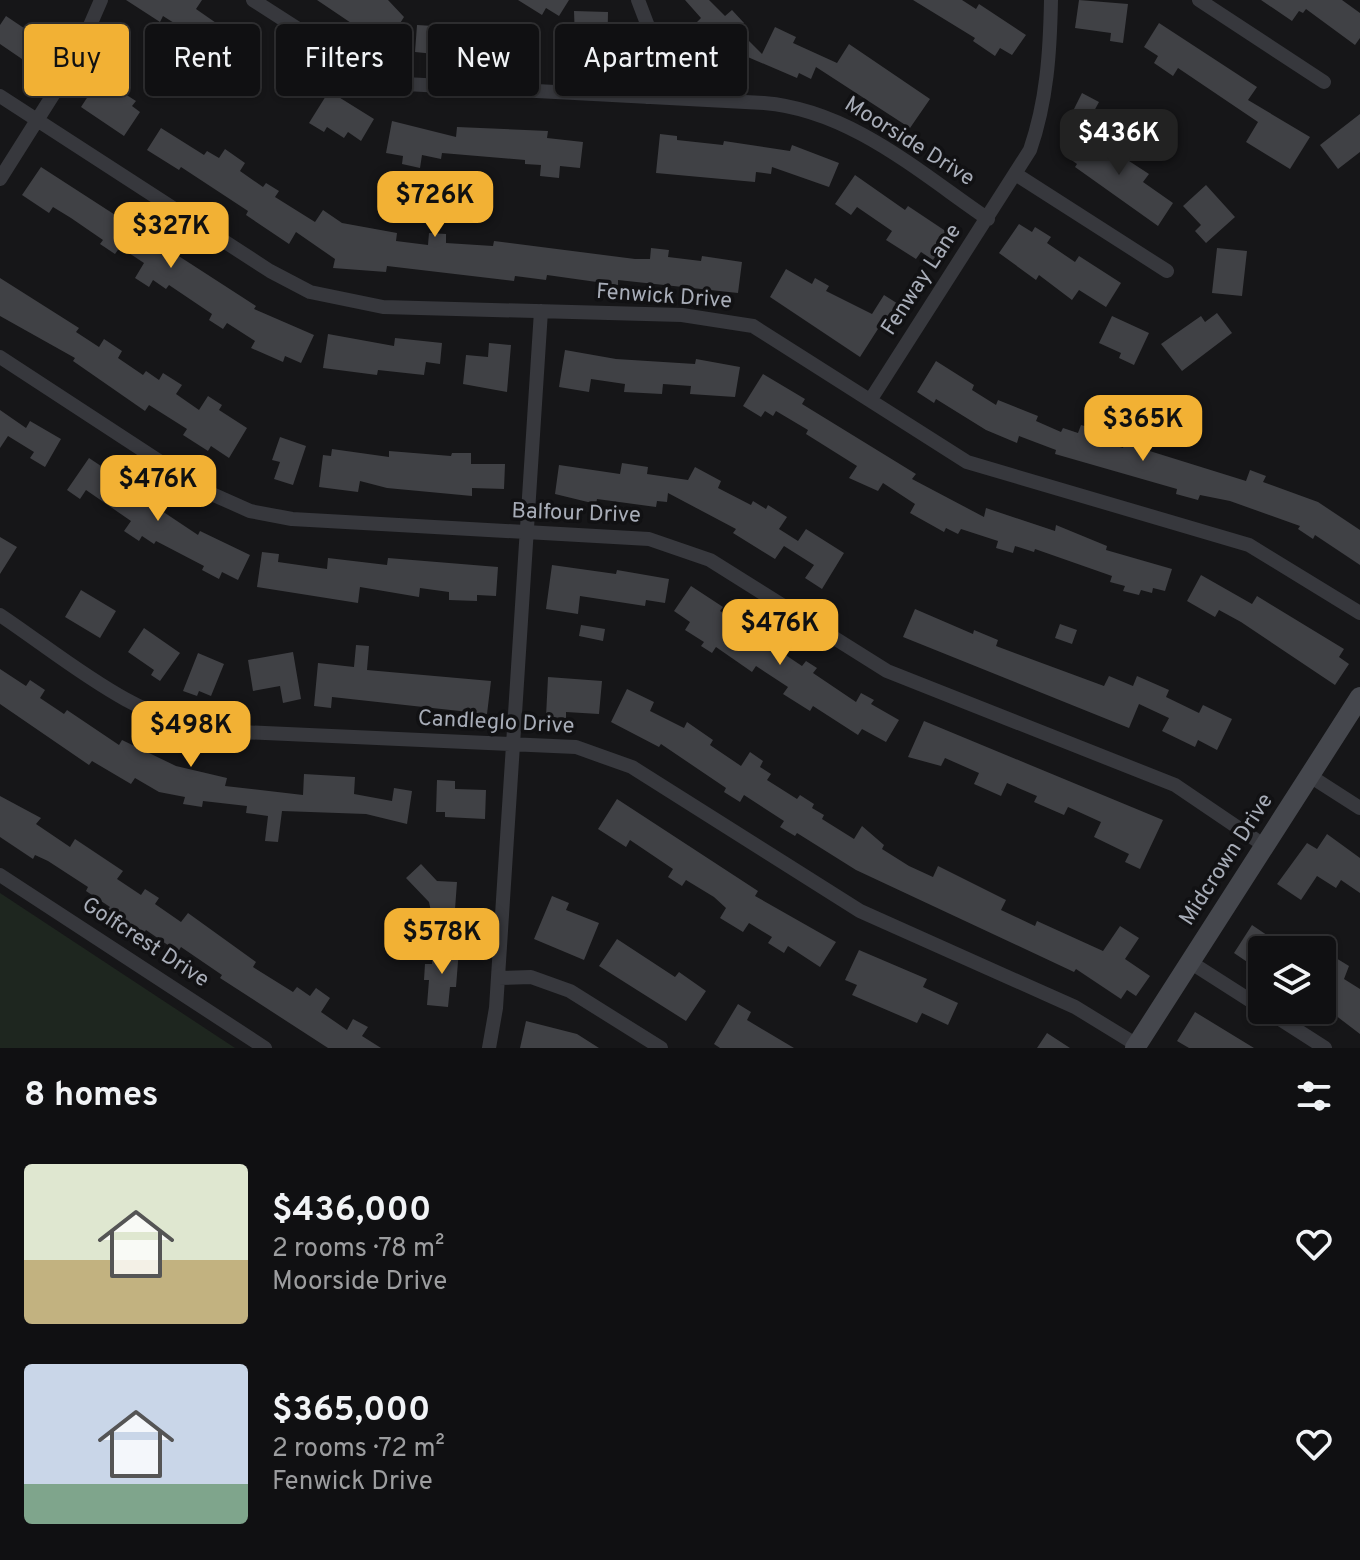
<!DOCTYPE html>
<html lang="en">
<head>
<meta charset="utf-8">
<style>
  :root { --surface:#101012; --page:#19191b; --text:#f1f3f6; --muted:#9c9d9f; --line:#303032; --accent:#f2b134 }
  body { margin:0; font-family:Overpass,sans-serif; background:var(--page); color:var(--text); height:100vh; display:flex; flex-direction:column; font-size:30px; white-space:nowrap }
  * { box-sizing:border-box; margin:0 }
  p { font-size:26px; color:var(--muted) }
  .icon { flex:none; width:44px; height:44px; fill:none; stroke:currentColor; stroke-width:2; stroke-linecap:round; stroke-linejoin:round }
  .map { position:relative; height:1048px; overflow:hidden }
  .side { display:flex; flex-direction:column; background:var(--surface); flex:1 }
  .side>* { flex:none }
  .guide { position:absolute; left:24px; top:24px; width:800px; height:72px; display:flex; gap:16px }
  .controls { position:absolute; left:1248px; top:936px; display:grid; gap:16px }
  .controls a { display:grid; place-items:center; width:88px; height:88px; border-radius:8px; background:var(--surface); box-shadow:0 2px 6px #0004,0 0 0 2px var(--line); font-size:40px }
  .price { position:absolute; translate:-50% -68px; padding:0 18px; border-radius:16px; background:var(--accent); color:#111; font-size:26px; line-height:52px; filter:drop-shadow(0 2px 4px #0008) }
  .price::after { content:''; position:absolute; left:50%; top:48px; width:24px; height:18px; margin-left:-12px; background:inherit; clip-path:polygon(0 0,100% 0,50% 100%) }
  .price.on { background:#222; color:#fff }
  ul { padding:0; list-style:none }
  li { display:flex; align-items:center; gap:24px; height:200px; padding:0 24px }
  li span { display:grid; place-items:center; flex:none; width:224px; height:160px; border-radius:8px; color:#555 }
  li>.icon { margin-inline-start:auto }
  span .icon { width:96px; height:96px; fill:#fffc; stroke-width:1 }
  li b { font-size:34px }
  h2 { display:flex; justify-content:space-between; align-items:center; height:96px; padding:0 24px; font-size:34px }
  .chip { padding:0 28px; border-radius:8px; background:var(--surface); box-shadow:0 2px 6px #0004,0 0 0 2px var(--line); font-size:28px; line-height:72px }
  .chip.on { background:var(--accent); color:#111 }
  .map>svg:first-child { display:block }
  .green { fill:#1e261f }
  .building { fill:#404145 }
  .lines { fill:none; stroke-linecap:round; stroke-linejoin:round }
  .street { stroke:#37383d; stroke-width:14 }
  .secondary { stroke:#45474d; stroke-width:20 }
  .labels { text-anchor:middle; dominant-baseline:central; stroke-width:7; stroke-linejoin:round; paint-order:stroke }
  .street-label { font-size:22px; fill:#a8adb8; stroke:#111113 }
</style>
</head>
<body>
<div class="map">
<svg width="1360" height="1048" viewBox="0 0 1360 1048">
  <rect width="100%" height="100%" fill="#161618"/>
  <path class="green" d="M0 893 235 1048H0Z"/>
  <path class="building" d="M126 0H202L196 9 242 41 233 53 249 63 238 78 199 48 201 46 191 39 193 35 163 16 160 22Z
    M317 0H388L404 17 388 42 362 25 360 29Z
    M518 0H569L559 16 546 8 542 15Z
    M685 0H709L725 16 732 10 744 23 737 29 762 54 775 27 796 37 793 43 837 63 849 44 930 99 910 128 816 67 811 79 799 73 797 78 743 55 735 63 710 38 705 44 690 29 701 18Z
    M913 0H962L976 9 979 4 1026 35 1012 55 1000 48 995 56 973 41 975 38Z
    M1079 0 1128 4 1123 43 1110 41 1111 33 1075 28Z
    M1261 0H1342L1360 13V38L1355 45 1306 9 1303 13 1299 11 1292 21Z
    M574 11 608 12 607 67H576Z
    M6 16 55 49 41 72 0 44V25Z
    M1159 23 1257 87 1248 100 1310 137 1290 169 1246 142 1258 122 1178 68 1173 76 1154 63 1158 56 1144 47Z
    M417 25 467 28 464 57 415 52Z
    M100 78 136 101 132 106 140 112 124 136 81 107Z
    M329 91 374 119 361 141 348 132 344 138 327 127 324 132 309 123Z
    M1082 93 1099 102 1088 122 1072 113Z
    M1360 114V152L1338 169 1320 145Z
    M392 121 456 137 457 127 548 131 547 138 583 142 580 168 560 166 559 178 540 176 541 165 525 164V160L442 153 441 159 422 155 420 168 402 164 403 156 386 153Z
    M161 128 204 155 207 151 219 158 225 149 245 163 240 171 263 187 266 183 279 191 275 197 315 222 323 210 342 223 397 233 396 241 428 245 429 233 446 234V243L493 246 494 241 635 259H650L651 248 669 250 668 257 701 261 702 256 742 262 738 293 618 280V285L547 275 546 280 515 276 514 281 387 266 386 272 333 268 335 259 296 232 289 244 246 215 248 211 181 167 179 170 147 150Z
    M1083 131 1149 174 1143 182 1173 203 1158 226 1075 167 1077 164 1066 156Z
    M660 134 677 136V140L723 145 724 141 790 151 792 145 839 163 829 187 772 167 771 174 756 172 755 182 656 173Z
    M41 167 256 306 254 309 314 335 301 363 285 356 283 362 251 348 255 341 227 323 223 329 209 320 212 314 169 285 166 289 153 280 149 287 135 278 144 263 120 247 115 254 100 244 103 240 71 218 53 207 49 213 22 195Z
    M855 175 905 210 908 206 950 234 933 260 921 252 916 259 886 240 892 231 857 207 851 215 835 204Z
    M1206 185 1235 217 1206 243 1195 231 1201 225 1183 206Z
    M1019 224 1032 232 1035 227 1051 237 1047 243 1075 262 1079 256 1121 283 1106 307 1079 290 1072 300 1039 275 1036 280 999 253Z
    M1217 248 1247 251 1242 296 1212 293Z
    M786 269 812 284 815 278 829 286 826 291 872 314 884 295 903 307 893 323 885 318 860 357 770 297Z
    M0 278 79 328 76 332 99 347 104 339 122 351 118 358 143 375 146 371 159 380 163 373 182 385 176 394 199 410 208 396 222 405 219 410 247 428 229 458 211 446 208 451 183 435 187 429 149 405 145 411 73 361 75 358 0 316Z
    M1217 313 1232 333 1182 371 1161 344 1201 316 1205 322Z
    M1112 316 1149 333 1134 365 1119 358 1121 353 1099 343Z
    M328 334 394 346 395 338 442 343 440 364 426 362 424 375 378 370 377 375 323 368Z
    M489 343 511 345 507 392 463 384 466 355 488 357Z
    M565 350 616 359 695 364 696 359 740 367 735 397 690 394 691 386 663 384 662 394 624 392 625 384 591 379 589 392 559 387Z
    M936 361 974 385 972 390 996 405 998 400 1038 416 1036 421 1061 432 1063 428 1078 433 1081 425 1102 431 1099 441 1123 448 1124 443 1246 481 1250 470 1266 476 1263 482 1318 502 1360 530V565L1315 535 1313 539 1298 529 1300 526 1230 501 1200 495 1198 500 1176 494 1177 489 1055 454 1056 450 1019 436 1017 443 986 430 936 399 934 403 917 392Z
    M763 374 805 399 802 404 916 474 912 479 984 517 986 508 1055 531 1056 525 1107 546 1106 550 1172 569 1165 591 1153 588 1152 593 1141 590 1139 595 1123 591 1125 586 1110 582 1112 576 1035 549 1034 552 1015 546 1013 553 996 548 998 541 961 529 958 534 946 528 944 532 910 513 915 504 883 483 878 491 849 478 857 466 806 434 808 430 776 411 773 416 765 411 761 417 743 406Z
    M0 410 26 428 30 421 61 439 45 467 30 458 34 452 8 436 0 448Z
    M280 437 306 446 293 485 274 479 280 462 272 460Z
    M332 449 389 457V451L451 456 452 453H471V464H505L504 489 472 488V496L387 488 360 481 358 492 319 487 323 455 331 456Z
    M89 458 122 480 120 483 198 535 200 531 250 555 238 580 222 572 219 579 202 570 204 566 156 541 154 544 142 536 139 541 124 531 131 521 86 490 80 499 67 490Z
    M622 463 648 467 647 474 688 480 695 467 721 481 718 488 751 505 753 501 766 509 768 505 787 517 779 529 798 541 806 529 844 553 822 589 805 578 814 565 784 546 775 559 733 533 736 529 668 493 667 502 657 501 656 507 597 499 596 504 555 494 559 465 620 474Z
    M0 537 17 547 0 574Z
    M262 552 279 554 278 562 327 569 328 558 387 565 388 558 498 567 496 596 477 595V601L449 600V592L420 588 419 597 360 587 358 603 257 587Z
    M552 565 616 574 617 570 669 579 665 603 646 600 645 606 580 596 578 614 546 609Z
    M1201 575 1252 604 1257 596 1344 649 1339 657 1349 664 1335 685 1241 622 1219 610 1215 617 1187 601Z
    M691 586 723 607 720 611 802 666 806 661 817 668 813 673 856 702 861 693 874 700 871 704 899 720 886 742 862 729 858 735 813 706 810 711 783 694 788 687 756 666 752 672 716 647 712 653 701 646 704 642 685 630 690 622 674 611Z
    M81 590 116 611 100 638 65 617Z
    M915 609 973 634 974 630 998 640 996 646 1104 686 1109 676 1133 686 1137 676 1169 690 1166 697 1199 713 1203 705 1232 719 1217 750 1198 740 1195 747 1162 731 1169 718 1139 704 1129 728 903 637Z
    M1060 624 1077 630 1072 644 1055 638Z
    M581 625 605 629 603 641 579 636Z
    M144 628 180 653 160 681 151 675 154 670 128 652Z
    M356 645 369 646 367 670 491 681 487 714 332 697 331 708 314 706 318 663 354 667Z
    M293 652 301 699 283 703 280 686 253 691 248 660Z
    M198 653 224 664 211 696 199 691 197 696 183 691Z
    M0 669 26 686 30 680 45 690 40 698 64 714 67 710 119 745 122 740 176 766 227 778 225 786 303 795 304 774 355 777 354 794 392 801 394 788 412 791 407 824 366 814 282 811 278 842 265 841 268 816 246 813 247 806 203 801 202 807 183 804 185 797 159 792 135 778 131 784 92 761 89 765 0 704Z
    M548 677 602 681 599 714 566 712V718L546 717Z
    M627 689 654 702 650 711 684 728 687 722 713 740 710 745 741 766 750 752 763 761 760 767 771 774 767 780 797 799 800 795 814 804 812 808 824 815 822 819 854 839 862 826 884 845 882 849 909 866 933 877 938 866 1006 900 1001 910 1035 926 1037 921 1103 951 1120 926 1139 938 1125 959 1150 976 1136 996 1127 990 1121 999 1076 969 1074 972 856 870 797 833 795 836 780 827 784 821 744 795 740 802 724 792 726 788 661 744 659 747 611 722Z
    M924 721 1163 820 1140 869 1125 862 1129 854 1094 837 1101 822 1068 807 1064 815 1034 802 1037 796 1007 783 1001 796 974 784 979 773 945 758 941 766 908 757Z
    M437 780 455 781V789L486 790 485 819 445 817V812H436Z
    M0 796 41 818 36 824 70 847 75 839 123 871 117 879 141 895 145 889 159 898 155 904 181 922 188 913 256 962 253 967 293 992 297 987 310 996 316 988 330 998 321 1012 347 1030 353 1019 368 1027 362 1036 381 1048H328L220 978 222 975 181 947 178 952 146 930 144 933 108 909 110 907 86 891 88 887 48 861 35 855 33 859 0 837Z
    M617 799 758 891 755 896 836 942 820 967 788 946 784 953 768 943 772 937 749 923 743 932 720 918 726 908 714 897 686 880 682 886 668 877 673 869 630 840 626 847 598 829Z
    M1327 834 1360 858V893L1341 880 1336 888 1317 876 1301 900 1277 884 1307 843 1317 849Z
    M421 864 437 881 457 882 454 923 433 921 429 902 406 878Z
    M552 896 569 903 566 910 599 923 584 960 534 939Z
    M1252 925 1289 950H1262V972L1234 953Z
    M617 939 675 977 679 972 706 991 686 1021 599 966Z
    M433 947 459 949 456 987H450L448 1007 427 1005 429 980H424L425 964H432Z
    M859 950 927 979 923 987 958 1003 948 1025 922 1013 917 1023 852 995 857 985 845 980Z
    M1331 955 1349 966 1344 979 1360 989V1034L1322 1005V969Z
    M738 1004 751 1012 747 1020 794 1048H720L714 1044Z
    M1195 1012 1254 1048H1189L1177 1041Z
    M526 1021 577 1034 599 1048H520Z
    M1047 1033 1070 1048H1037Z"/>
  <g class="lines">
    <path class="street" d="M253 0 365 72 405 84 764 103C850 110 919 172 988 219
      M638 0 651 34 647 97
      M1199 0 1324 82
      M0 96 270 271 310 292 383 307 682 315 753 326 967 462 1249 545 1360 613
      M1017 175 1167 271
      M0 179 75 60 101 0
      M0 357 205 491 250 511 292 519 649 539 710 560 887 671 1175 785 1265 846
      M871 399 1030 150C1047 101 1050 52 1051 0
      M0 615C66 659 136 722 218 731L576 747 632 767 860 911 1075 1007 1137 1045
      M1310 776 1360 808
      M0 875 265 1048
      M1190 962 1262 1008
      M498 978 531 977 570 991 661 1048
      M1266 1010 1325 1048
      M489 1048 496 1008 541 311"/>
    <path class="secondary" d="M1135 1048 1360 697"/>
  </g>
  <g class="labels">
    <g class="street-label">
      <text transform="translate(909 142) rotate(32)">Moorside Drive</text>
      <text transform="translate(922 280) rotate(-57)">Fenway Lane</text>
      <text transform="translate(664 297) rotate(4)">Fenwick Drive</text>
      <text transform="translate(576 514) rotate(2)">Balfour Drive</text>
      <text transform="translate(496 723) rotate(3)">Candleglo Drive</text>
      <text transform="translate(1227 860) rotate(-57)">Midcrown Drive</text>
      <text transform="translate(145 943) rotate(33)">Golfcrest Drive</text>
    </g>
  </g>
</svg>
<div class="controls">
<a><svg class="icon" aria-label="layers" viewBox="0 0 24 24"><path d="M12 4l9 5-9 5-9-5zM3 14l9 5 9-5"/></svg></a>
</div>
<b class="price on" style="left:1119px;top:177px">$436K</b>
<b class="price" style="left:435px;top:239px">$726K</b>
<b class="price" style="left:171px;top:270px">$327K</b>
<b class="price" style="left:1143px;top:463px">$365K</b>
<b class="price" style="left:158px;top:523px">$476K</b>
<b class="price" style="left:780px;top:667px">$476K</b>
<b class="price" style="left:191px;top:769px">$498K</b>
<b class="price" style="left:442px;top:976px">$578K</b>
<div class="guide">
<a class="chip on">Buy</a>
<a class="chip">Rent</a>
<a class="chip">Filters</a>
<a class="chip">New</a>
<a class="chip">Apartment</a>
</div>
</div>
<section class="side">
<h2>8 homes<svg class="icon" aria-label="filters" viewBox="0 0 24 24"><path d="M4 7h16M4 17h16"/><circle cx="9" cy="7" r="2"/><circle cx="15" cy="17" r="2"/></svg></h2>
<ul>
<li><span style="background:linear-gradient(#dfe7d0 60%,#c2b280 0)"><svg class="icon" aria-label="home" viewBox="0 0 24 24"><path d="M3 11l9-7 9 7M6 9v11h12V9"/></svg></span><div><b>$436,000</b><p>2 rooms · 78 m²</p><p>Moorside Drive</p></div><svg class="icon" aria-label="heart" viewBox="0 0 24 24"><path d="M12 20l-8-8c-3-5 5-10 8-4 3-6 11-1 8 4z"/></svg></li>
<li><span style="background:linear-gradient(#c9d6e8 75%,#7fa58c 0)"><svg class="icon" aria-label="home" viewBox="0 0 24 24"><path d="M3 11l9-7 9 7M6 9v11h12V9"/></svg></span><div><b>$365,000</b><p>2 rooms · 72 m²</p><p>Fenwick Drive</p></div><svg class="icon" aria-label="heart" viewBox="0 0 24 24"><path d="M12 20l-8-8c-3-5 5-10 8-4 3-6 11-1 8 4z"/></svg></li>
</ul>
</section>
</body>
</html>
